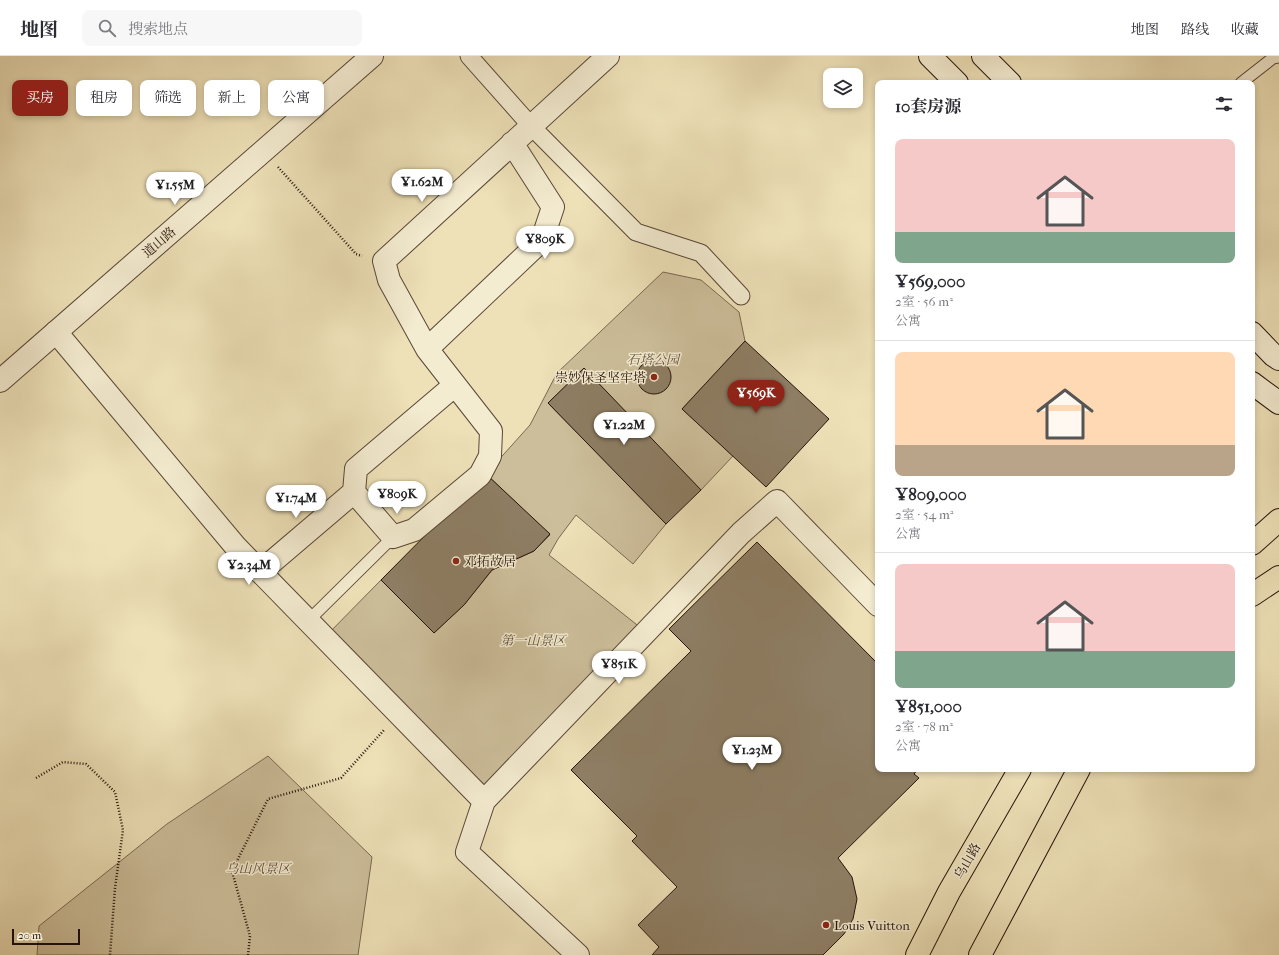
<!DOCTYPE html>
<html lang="zh">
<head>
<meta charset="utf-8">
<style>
  :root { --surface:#fff; --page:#f7f7f7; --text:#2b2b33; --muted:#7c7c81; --line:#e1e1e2; --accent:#8f2418 }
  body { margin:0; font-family:"IM FELL French Canon","Noto Serif SC",serif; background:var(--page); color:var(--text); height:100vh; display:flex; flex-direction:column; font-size:15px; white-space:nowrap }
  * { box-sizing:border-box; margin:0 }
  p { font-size:13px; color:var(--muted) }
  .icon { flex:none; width:22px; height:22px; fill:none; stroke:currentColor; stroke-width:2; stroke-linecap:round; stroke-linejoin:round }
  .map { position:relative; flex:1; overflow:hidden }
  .panel { position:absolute; left:875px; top:24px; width:380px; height:692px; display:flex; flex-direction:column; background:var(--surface); border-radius:8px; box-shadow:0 2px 6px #0003 }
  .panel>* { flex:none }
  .top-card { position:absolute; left:12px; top:24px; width:380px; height:36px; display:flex; gap:8px }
  .fabs { position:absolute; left:823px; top:12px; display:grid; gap:8px }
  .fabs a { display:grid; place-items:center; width:40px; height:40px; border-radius:8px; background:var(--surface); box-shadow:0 2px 6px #0003; font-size:20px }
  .scale { position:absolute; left:12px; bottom:10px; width:68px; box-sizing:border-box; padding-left:4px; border:2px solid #26130a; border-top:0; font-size:11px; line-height:14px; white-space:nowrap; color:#26130a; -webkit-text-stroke:3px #f4ecd1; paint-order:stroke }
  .price { position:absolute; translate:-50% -34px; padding:0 9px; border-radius:14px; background:#fff; color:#222; font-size:13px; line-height:26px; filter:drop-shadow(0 1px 2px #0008) }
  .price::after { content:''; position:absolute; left:50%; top:24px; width:12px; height:9px; margin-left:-6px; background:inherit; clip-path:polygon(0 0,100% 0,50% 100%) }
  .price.selected { background:var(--accent); color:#fff }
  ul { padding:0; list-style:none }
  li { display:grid; align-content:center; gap:8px; height:212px; padding:0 20px }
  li+li { border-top:1px solid var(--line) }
  li span { display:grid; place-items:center; height:124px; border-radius:8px; color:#555 }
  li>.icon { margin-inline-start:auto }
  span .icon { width:72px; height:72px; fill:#fffc; stroke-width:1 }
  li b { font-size:17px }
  h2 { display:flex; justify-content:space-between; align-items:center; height:48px; padding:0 20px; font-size:17px }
  .pill { padding:0 14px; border-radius:8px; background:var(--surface); box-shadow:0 2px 6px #0003; font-size:14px; line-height:36px }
  .pill.selected { background:var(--accent); color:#fff }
  header { display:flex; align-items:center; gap:24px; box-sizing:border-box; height:56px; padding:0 20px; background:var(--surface); border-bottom:1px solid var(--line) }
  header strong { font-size:19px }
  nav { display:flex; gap:22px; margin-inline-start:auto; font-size:14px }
  .search { width:280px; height:36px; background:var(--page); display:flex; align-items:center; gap:10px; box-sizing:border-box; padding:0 14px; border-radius:8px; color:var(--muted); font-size:15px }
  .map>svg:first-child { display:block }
  .green { fill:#ccbe9a; stroke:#796852 }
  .building { fill:#8e7e64; stroke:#26130a }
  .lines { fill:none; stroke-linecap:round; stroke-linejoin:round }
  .service-casing { stroke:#584636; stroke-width:13 }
  .pedestrian-casing { stroke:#584636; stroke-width:19 }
  .minor-casing { stroke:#584636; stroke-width:24 }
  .tertiary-casing { stroke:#584636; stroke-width:24 }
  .secondary-casing { stroke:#26130a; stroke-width:24 }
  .primary-casing { stroke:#26130a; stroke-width:24 }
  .path { stroke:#26130a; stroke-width:2.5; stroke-dasharray:1 2; stroke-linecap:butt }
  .service { stroke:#f4ecd1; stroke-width:11 }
  .pedestrian { stroke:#f4ecd1; stroke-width:17 }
  .minor { stroke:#f4ecd1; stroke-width:22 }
  .tertiary { stroke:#f4ecd1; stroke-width:22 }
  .secondary { stroke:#f4ecd1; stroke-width:22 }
  .primary { stroke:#eee1b8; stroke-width:22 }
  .poi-dot { fill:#8f2418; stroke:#f4ecd1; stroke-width:1.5 }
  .labels { text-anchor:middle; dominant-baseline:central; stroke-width:3; stroke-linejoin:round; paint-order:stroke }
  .street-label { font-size:13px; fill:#26130a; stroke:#f4ecd1 }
  .park-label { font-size:13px; font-style:italic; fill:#604f3c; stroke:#f4ecd1 }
  .poi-label { font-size:13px; fill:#26130a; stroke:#f4ecd1; text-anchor:start }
</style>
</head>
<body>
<header>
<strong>地图</strong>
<div class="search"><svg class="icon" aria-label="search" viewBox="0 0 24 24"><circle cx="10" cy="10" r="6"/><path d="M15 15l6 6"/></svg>搜索地点</div>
<nav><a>地图</a><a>路线</a><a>收藏</a></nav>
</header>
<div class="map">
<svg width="1279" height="899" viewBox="0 0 1279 899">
  <rect width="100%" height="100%" fill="#eee1b8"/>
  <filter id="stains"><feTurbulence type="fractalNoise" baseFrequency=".005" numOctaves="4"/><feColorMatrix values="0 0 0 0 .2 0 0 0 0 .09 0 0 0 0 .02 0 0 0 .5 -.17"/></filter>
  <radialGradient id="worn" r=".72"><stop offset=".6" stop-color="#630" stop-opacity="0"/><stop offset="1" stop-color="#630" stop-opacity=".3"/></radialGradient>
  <path class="green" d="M663 216 701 224 739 256 745 285 682 353 733 400 701 434 584 313 548 347 666 468 633 508 576 459 558 483 549 499 646 576 484 745 324 582 381 524 434 577 464 549 492 514 534 495 550 479 486 418 530 369 557 317Z
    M268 700 372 801 358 899H37L39 870 167 768Z"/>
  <path class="building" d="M745 285 829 363 766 431 682 353Z
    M637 321a17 17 0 1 1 34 0a17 17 0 1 1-34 0Z
    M584 312 701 434 666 468 548 347Z
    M486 418 550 478 534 495 492 514 464 549 434 577 381 524Z
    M757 486 878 608V713H918L914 718 919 722 838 802 852 821 857 843 853 863 844 878 823 899H652L659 891 638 869 677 831 632 785 637 780 571 714 691 595 669 573Z"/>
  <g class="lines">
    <defs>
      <path id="service" d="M1241 27 1273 2 1279 1
        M308 565 393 481"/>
      <path id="pedestrian" d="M469 0 531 70 636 176 701 197 741 240"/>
      <path id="minor" d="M56 276 236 491 484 745
        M427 293 542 184 553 151 512 87
        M455 329 356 413 354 436 393 481 414 474 480 419 490 400 491 375 427 293 389 224 384 205 608 0
        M260 516 354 436
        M578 899 467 796 484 745 741 477 777 445 878 549"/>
      <path id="tertiary" d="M0 325 372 0"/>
      <path id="secondary" d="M930 0 957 27
        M983 0 1010 27
        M1252 277 1273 299 1279 303
        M1252 327 1279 347"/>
      <path id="primary" d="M1252 488 1279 464
        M1252 539 1279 521
        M917 899 949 836 1020 713
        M980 899 1079 713"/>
    </defs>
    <use href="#service" class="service-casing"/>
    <use href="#pedestrian" class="pedestrian-casing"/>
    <use href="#minor" class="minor-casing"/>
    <use href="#tertiary" class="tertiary-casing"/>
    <use href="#secondary" class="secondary-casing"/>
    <use href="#primary" class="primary-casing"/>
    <path class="path" d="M278 111 356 198 362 200
      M36 722 63 706 86 708 115 736 123 774 115 832 110 899
      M248 899 250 880 232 815 268 743 341 722 384 674"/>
    <use href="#service" class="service"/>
    <use href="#pedestrian" class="pedestrian"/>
    <use href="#minor" class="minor"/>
    <use href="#tertiary" class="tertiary"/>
    <use href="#secondary" class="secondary"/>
    <use href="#primary" class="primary"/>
  </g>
  <g class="poi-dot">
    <circle cx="654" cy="321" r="4"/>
    <circle cx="456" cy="505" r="4"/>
    <circle cx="826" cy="869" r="4"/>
  </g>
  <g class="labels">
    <g class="street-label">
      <text transform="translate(159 186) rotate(-41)">道山路</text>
      <text transform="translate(967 805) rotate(-60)">乌山路</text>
    </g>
    <g class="park-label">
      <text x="653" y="303">石塔公园</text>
      <text x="533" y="584">第一山景区</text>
      <text x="258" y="812">乌山风景区</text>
    </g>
    <g class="poi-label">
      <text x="646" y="321" text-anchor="end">崇妙保圣坚牢塔</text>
      <text x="464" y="505">邓拓故居</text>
      <text x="834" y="869">Louis Vuitton</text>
    </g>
  </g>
  <rect width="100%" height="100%" filter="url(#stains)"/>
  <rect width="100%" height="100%" fill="url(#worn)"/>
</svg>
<div class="fabs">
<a><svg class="icon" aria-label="layers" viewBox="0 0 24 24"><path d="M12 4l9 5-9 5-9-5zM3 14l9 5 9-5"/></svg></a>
</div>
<div class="scale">20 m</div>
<b class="price" style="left:422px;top:147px">¥1.62M</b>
<b class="price" style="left:175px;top:150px">¥1.55M</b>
<b class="price" style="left:545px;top:204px">¥809K</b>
<b class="price selected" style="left:756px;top:358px">¥569K</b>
<b class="price" style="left:624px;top:390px">¥1.22M</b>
<b class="price" style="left:397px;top:459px">¥809K</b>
<b class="price" style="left:296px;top:463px">¥1.74M</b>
<b class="price" style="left:249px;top:530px">¥2.34M</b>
<b class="price" style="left:619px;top:629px">¥851K</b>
<b class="price" style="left:752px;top:715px">¥1.23M</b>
<div class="top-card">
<a class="pill selected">买房</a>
<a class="pill">租房</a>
<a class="pill">筛选</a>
<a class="pill">新上</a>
<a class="pill">公寓</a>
</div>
<section class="panel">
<h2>10套房源<svg class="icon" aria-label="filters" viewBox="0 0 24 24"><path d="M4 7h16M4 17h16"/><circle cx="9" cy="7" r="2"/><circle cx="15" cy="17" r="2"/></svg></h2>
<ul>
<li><span style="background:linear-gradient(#f6c9c9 75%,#7fa58c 0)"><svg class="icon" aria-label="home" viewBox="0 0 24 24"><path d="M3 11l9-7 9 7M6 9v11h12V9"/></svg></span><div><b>¥569,000</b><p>2室 · 56 m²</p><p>公寓</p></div></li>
<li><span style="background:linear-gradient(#ffd9b3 75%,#b9a48a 0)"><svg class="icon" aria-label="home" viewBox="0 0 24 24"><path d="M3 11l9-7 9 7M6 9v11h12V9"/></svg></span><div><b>¥809,000</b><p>2室 · 54 m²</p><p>公寓</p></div></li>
<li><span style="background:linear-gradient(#f6c9c9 70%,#7fa58c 0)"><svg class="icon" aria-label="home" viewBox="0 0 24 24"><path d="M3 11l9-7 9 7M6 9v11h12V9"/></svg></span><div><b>¥851,000</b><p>2室 · 78 m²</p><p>公寓</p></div></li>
</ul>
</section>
</div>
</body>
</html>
